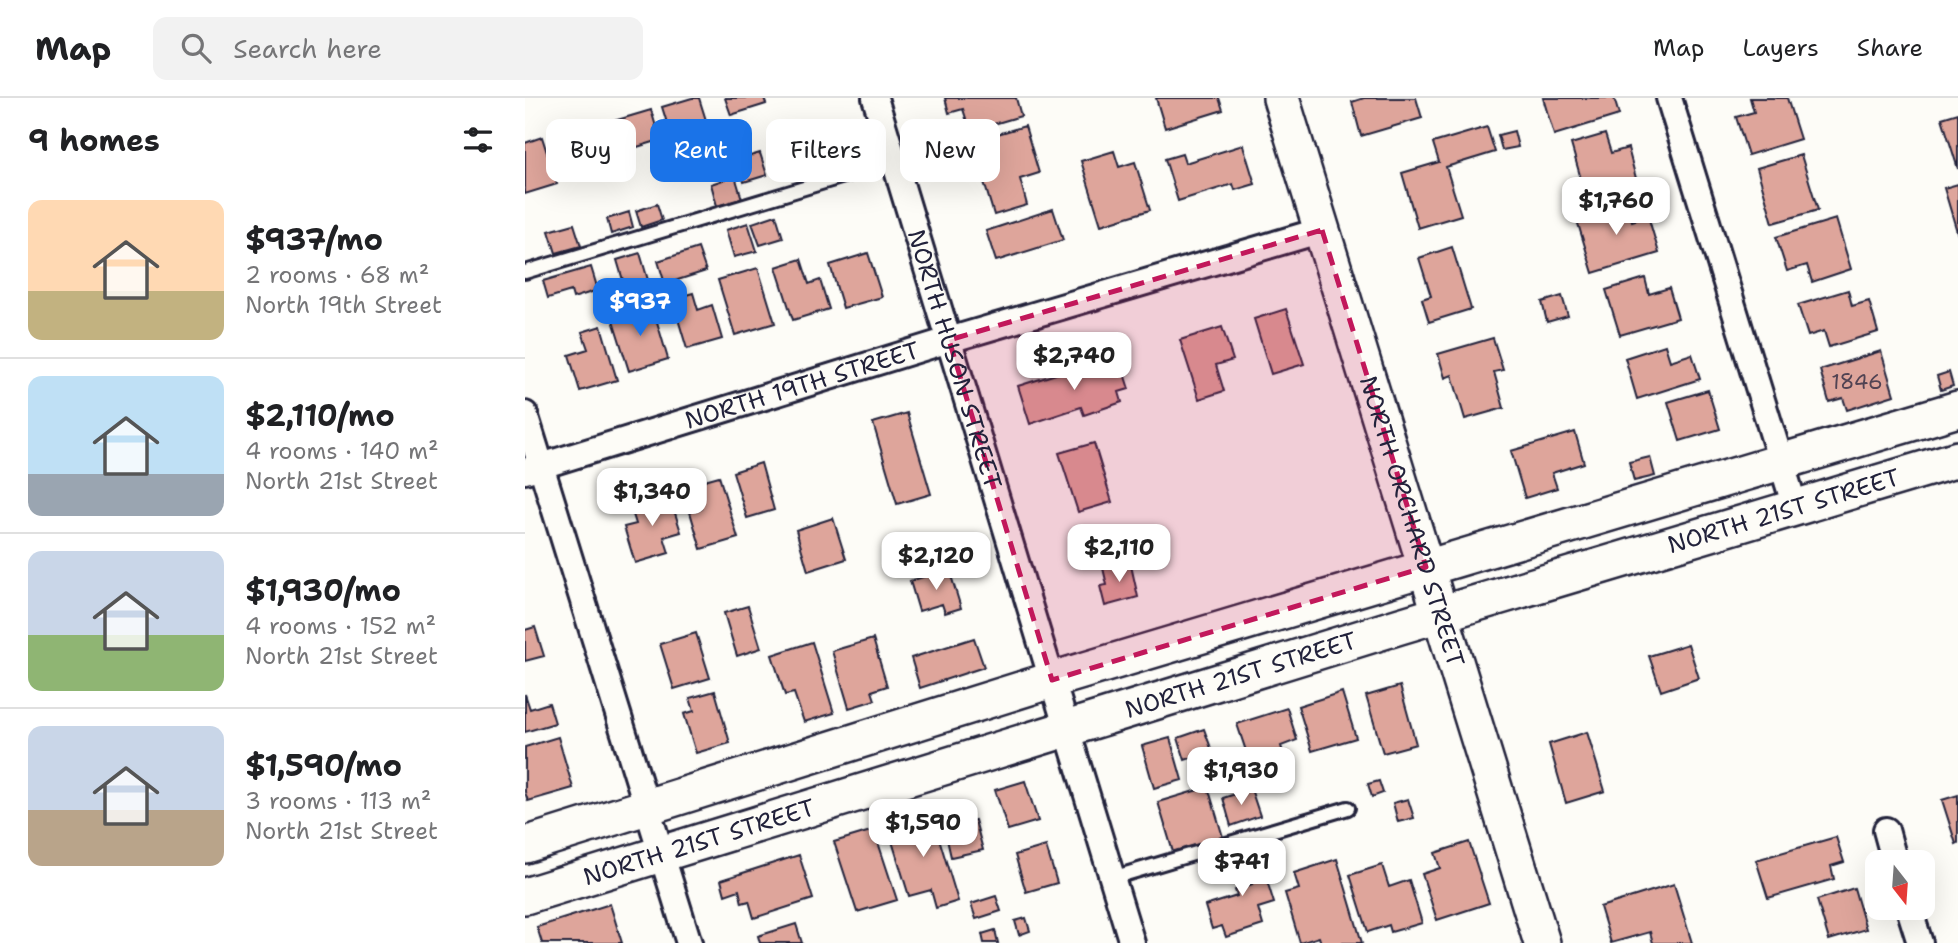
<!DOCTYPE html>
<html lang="en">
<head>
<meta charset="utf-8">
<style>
  :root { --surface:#fff; --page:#f2f2f2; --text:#202124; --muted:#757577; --line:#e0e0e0; --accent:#1a73e8 }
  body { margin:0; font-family:"Shantell Sans",sans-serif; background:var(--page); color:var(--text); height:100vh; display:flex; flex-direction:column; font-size:26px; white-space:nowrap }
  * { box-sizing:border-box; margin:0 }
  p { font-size:23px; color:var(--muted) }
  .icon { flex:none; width:38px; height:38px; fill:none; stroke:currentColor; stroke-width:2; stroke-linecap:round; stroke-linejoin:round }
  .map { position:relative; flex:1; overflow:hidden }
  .details { display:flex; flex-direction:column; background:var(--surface); width:525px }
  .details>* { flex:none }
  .guide { position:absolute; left:21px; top:21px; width:665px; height:63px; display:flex; gap:14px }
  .needle { width:46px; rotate:163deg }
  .controls { position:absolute; left:1340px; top:752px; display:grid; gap:14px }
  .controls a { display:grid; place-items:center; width:70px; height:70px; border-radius:14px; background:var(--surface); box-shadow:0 7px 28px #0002; font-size:35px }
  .price { position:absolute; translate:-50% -60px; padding:0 16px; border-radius:14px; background:#fff; color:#222; font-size:23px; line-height:46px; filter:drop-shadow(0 2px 4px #0008) }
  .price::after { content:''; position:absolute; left:50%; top:42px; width:21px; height:16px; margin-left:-10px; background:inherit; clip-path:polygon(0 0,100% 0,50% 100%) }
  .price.current { background:var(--accent); color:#fff }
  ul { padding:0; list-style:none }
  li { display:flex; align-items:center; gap:21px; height:175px; padding:0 28px }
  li+li { border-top:2px solid var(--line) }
  li span { display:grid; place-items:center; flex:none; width:196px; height:140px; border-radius:14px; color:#555 }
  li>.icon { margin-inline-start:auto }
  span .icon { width:84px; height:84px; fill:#fffc; stroke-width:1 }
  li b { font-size:30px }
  h2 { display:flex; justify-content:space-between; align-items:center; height:84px; padding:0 28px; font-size:30px }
  .tag { padding:0 24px; border-radius:14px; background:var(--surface); box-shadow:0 7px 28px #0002; font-size:24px; line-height:63px }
  .tag.current { background:var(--accent); color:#fff }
  header { display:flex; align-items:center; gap:42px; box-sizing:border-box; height:98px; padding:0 35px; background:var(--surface); border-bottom:2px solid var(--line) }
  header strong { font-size:33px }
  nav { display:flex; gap:38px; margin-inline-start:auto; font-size:24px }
  .search { width:490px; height:63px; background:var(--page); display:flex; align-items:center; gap:18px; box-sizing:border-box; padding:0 24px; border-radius:14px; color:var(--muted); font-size:26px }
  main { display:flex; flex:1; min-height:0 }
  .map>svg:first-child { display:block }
  .building { fill:#dea59b; stroke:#22223b; stroke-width:2 }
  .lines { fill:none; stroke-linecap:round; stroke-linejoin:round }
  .lane-casing { stroke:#22223b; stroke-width:18 }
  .street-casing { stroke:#22223b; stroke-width:30 }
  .secondary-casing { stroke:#22223b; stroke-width:40 }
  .lane { stroke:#fdfcf7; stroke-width:12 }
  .street { stroke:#fdfcf7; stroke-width:24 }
  .secondary { stroke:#fdfcf7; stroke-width:35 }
  .marked { fill:#c2185b; fill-opacity:0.2; stroke:#c2185b; stroke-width:5; stroke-dasharray:14 9; stroke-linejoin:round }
  .labels { text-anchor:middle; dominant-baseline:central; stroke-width:5; stroke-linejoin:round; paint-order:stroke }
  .number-label { font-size:21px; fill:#514353 }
  .street-label { font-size:24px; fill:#22223b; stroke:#fdfcf7 }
</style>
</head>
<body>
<header>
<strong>Map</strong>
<div class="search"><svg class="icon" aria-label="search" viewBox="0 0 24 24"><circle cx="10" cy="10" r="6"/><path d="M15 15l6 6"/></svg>Search here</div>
<nav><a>Map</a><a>Layers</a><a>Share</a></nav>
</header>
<main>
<section class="details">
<h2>9 homes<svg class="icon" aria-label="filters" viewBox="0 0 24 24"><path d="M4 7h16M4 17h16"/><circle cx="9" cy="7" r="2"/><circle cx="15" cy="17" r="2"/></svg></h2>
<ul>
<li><span style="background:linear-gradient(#ffd9b3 65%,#c2b280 0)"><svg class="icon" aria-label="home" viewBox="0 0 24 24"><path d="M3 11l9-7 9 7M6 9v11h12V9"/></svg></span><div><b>$937/mo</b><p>2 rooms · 68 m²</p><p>North 19th Street</p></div></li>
<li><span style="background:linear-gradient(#bfe0f5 70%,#9aa5b1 0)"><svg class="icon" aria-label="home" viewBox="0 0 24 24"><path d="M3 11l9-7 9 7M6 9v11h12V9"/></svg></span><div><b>$2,110/mo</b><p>4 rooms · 140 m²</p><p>North 21st Street</p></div></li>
<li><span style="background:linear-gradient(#c9d6e8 60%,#8fb573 0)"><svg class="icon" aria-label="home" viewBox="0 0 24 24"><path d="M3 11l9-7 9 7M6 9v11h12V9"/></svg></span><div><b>$1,930/mo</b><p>4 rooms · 152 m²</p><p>North 21st Street</p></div></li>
<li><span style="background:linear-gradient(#c9d6e8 60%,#b9a48a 0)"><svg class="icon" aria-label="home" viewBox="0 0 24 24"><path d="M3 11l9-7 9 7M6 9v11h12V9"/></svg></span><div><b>$1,590/mo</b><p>3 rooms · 113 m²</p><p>North 21st Street</p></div></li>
</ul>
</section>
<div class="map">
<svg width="1433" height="845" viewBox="0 0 1433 845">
  <rect width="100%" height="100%" fill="#fdfcf7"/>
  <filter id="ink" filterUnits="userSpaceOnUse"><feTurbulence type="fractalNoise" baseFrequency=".0143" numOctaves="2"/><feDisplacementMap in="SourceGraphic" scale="14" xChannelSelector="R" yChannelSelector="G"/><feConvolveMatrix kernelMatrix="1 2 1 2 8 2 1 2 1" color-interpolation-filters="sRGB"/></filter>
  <g filter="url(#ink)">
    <path class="building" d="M167 0H174L190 51 176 55 175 51 152 57 137 9Z
      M200 0H239L241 6 206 17Z
      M420 0H491L496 18 445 33 438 11 424 15Z
      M631 0H694L698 12 640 30Z
      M839 0H891L897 20 836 38 827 4Z
      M1018 0H1089L1094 17 1029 37Z
      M1225 0H1262L1275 41 1223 57 1211 19 1229 14Z
      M126 12 135 42 99 53 89 23Z
      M1433 15V71L1417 20Z
      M68 26 81 66 68 70 65 60 40 67 31 38Z
      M500 28 514 75 495 81 502 107 469 117 456 74 447 77 438 46Z
      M962 29 970 54 921 69 936 117 893 130 877 75 914 64 908 45Z
      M989 33 993 49 977 52 973 37Z
      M1080 36 1086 55 1103 50 1113 88 1062 102 1046 46Z
      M17 39 32 86 0 96V45Z
      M309 41 318 68 292 75 284 49Z
      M718 47 730 86 710 92 708 86 653 103 640 61 657 56 660 65Z
      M589 53 594 69 610 64 625 112 576 127 556 63Z
      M235 55 242 77 219 84 212 62Z
      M1276 57 1293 112 1248 125 1232 70Z
      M210 78 217 101 192 108 186 86Z
      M1433 86V137L1419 90Z
      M1101 103 1107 123 1123 118 1134 155 1068 175 1051 119Z
      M132 106 137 122 116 129 111 113Z
      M528 111 538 142 471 163 461 133Z
      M104 114 108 129 86 136 82 121Z
      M251 117 258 140 235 147 227 125Z
      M1311 121 1326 171 1287 184 1282 167 1262 173 1251 139Z
      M223 125 232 153 209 159 201 132Z
      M49 126 56 148 31 155 24 133Z
      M927 149 946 211 904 224 897 201 906 198 894 160Z
      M173 150 181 173 140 186 133 163Z
      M115 155 123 182 100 189 92 162Z
      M343 155 357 199 318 210 305 167Z
      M276 161 284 186 295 182 304 211 268 222 251 169Z
      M66 169 73 192 48 200 46 193 23 200 18 183Z
      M233 170 250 225 210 237 193 182Z
      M1120 180 1124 196 1144 190 1153 220 1095 237 1081 192Z
      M1323 192 1327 208 1344 203 1353 234 1304 249 1299 233 1283 238 1273 207Z
      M168 195 173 212 187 207 197 241 162 251 147 201Z
      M1037 198 1043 218 1022 224 1017 204Z
      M127 207 143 261 104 273 87 219Z
      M761 211 779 266 746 276 729 221Z
      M76 228 92 282 55 293 44 257 63 251 57 234Z
      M697 229 708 262 691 267 699 293 674 301 655 242Z
      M968 240 978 272 969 274 979 310 940 321 927 277 920 280 913 256Z
      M1140 247 1145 263 1167 256 1175 281 1112 301 1100 260Z
      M1356 253 1369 297 1322 312 1318 300 1304 304 1295 272Z
      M595 263 604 291 594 294 597 304 559 317 556 309 505 326 493 288 550 270 553 277Z
      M1424 274 1428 288 1416 292 1412 278Z
      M1183 292 1195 331 1155 343 1143 304Z
      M382 315 406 396 372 406 348 325Z
      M1050 334 1059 365 1027 375 1032 390 1000 400 986 353Z
      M569 345 587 404 553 414 534 355Z
      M1125 359 1130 378 1109 383 1104 364Z
      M236 365 249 412 222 420 208 374Z
      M194 378 213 440 176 451 165 414 176 411 169 385Z
      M144 396 156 434 139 439 144 455 110 465 99 429 111 426 105 407Z
      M308 420 321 461 283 473 271 432Z
      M605 463 613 499 580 508 575 488 582 487 578 470Z
      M424 471 436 510 420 515 417 506 394 513 385 483Z
      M223 508 236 550 212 558 199 515Z
      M10 529 19 558 0 563V532Z
      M171 535 185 580 149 591 135 546Z
      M449 540 459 569 395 590 386 560Z
      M348 541 362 588 347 593 350 602 324 610 307 553Z
      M287 544 309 615 279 624 269 595 260 597 247 557Z
      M1163 546 1174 580 1136 593 1124 558Z
      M875 588 891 646 858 655 841 598Z
      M190 593 205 645 171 655 159 616 169 613 165 600Z
      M817 594 831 640 787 653 773 608Z
      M0 596 5 611 24 605 30 625 0 634Z
      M762 610 772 642 756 648 761 664 728 674 712 626Z
      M679 631 687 653 660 662 653 640Z
      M1062 634 1080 693 1041 705 1024 646Z
      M33 639 48 690 3 703 0 694V649Z
      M645 640 657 682 629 690 617 648Z
      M500 683 513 723 483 732 470 692Z
      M854 683 858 695 847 699 843 686Z
      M683 689 698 739 648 754 633 704Z
      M726 691 735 718 706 728 698 700Z
      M1433 697V745L1431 746 1417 702Z
      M883 701 889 720 873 724 868 705Z
      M406 714 433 803 411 810 406 792 384 798 362 727Z
      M450 722 458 752 426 759 421 737 427 735 425 728Z
      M349 732 372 802 332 814 309 744Z
      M1311 739 1319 764 1306 768 1309 781 1243 800 1231 762Z
      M944 744 964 805 912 822 897 776 915 770 910 755Z
      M521 748 532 785 501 794 490 757Z
      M733 754 749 805 733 810 738 827 701 839 697 828 687 831 680 808 712 798 710 792 727 786 725 779 707 784 701 764Z
      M274 757 288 801 229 820 224 803 217 805 214 792 200 797 196 782Z
      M812 761 837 845H796L794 839 775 845 760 795 774 791 769 775Z
      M857 767 864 789 884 782 897 825 866 834 864 827 843 834 825 777Z
      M1149 786 1167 845H1128L1125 834 1086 845 1075 809Z
      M1329 790 1341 831 1304 842 1292 802Z
      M471 798 476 813 451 821 446 806Z
      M85 806 97 845H17L12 829Z
      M501 820 505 833 494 837 490 823Z
      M271 826 277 845H235L233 838Z
      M470 832 473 845H459L457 836Z"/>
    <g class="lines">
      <defs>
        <path id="lane" d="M0 174 369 63
          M587 780 823 710"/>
        <g id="street">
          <path id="s1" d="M350 0 607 845"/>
          <path d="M1144 0 1270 409"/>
          <path d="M0 316 164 845"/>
          <path id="s2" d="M0 373 424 242 797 132"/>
          <path d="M1361 732 1370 765"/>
          <path d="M1384 810 1395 845"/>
        </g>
        <g id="secondary">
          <path id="s3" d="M756 0 1017 845"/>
          <path d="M0 747 527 582 1433 311"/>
          <path id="s4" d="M0 798 875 528 1433 361"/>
        </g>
      </defs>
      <use href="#lane" class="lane-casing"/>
      <use href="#street" class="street-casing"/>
      <use href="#secondary" class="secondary-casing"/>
      <use href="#lane" class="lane"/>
      <use href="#street" class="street"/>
      <use href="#secondary" class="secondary"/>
    </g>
  </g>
  <path class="marked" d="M797 132 901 469 527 582 424 242Z"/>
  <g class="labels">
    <g class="number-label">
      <text x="1332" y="284">1846</text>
    </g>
    <g class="street-label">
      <text stroke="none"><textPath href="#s1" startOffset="273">NORTH HUSON STREET</textPath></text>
      <text stroke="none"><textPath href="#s2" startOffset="290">NORTH 19TH STREET</textPath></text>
      <text stroke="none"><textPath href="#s4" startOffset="1316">NORTH 21ST STREET</textPath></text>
      <text stroke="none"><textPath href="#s3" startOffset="443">NORTH ORCHARD STREET</textPath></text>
      <text stroke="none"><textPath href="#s4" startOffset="749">NORTH 21ST STREET</textPath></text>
      <text stroke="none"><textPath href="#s4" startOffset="182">NORTH 21ST STREET</textPath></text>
    </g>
  </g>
</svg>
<div class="controls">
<a><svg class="needle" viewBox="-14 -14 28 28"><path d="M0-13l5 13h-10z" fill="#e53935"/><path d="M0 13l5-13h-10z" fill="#757577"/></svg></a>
</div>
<b class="price" style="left:1091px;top:139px">$1,760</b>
<b class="price current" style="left:115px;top:240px">$937</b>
<b class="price" style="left:549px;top:294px">$2,740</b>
<b class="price" style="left:127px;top:430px">$1,340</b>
<b class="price" style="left:594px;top:486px">$2,110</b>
<b class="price" style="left:411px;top:494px">$2,120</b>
<b class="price" style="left:716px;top:709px">$1,930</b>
<b class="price" style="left:398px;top:761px">$1,590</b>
<b class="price" style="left:717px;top:800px">$741</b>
<div class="guide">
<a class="tag">Buy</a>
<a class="tag current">Rent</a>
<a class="tag">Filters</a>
<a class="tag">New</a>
</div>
</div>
</main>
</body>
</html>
